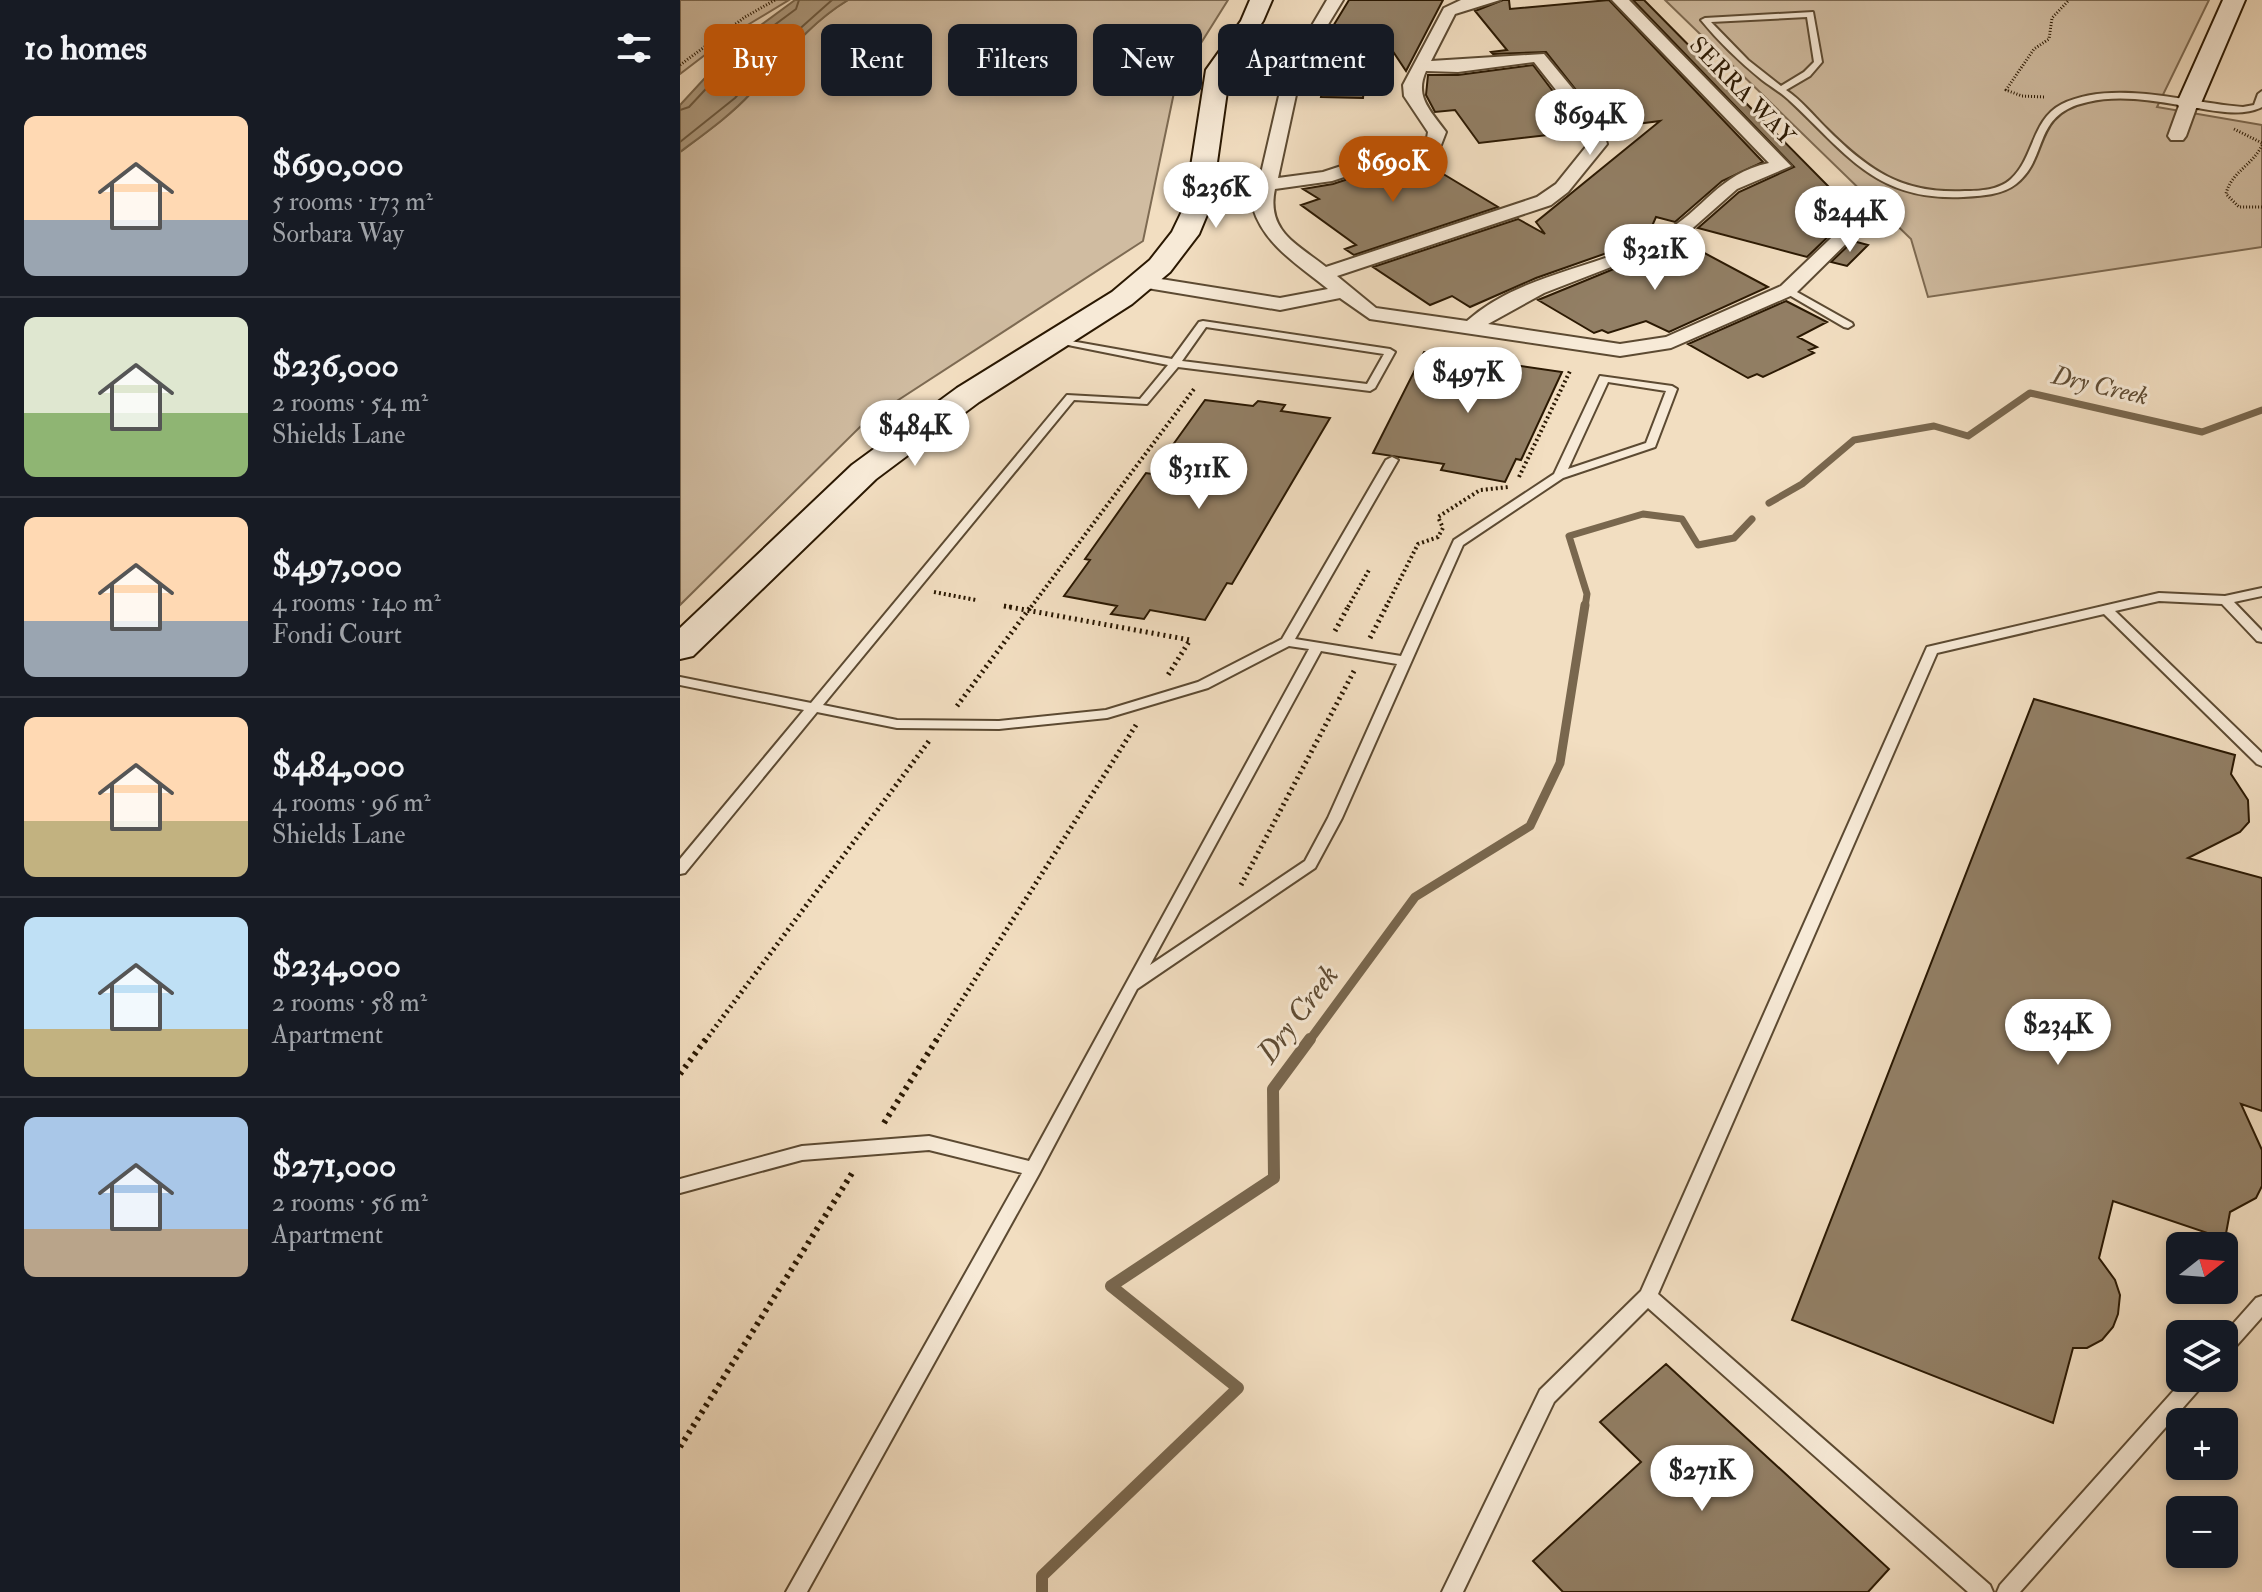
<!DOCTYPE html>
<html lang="en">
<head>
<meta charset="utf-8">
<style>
  :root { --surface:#171b24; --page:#20242c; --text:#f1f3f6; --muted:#9ea1a6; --line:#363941; --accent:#b45309 }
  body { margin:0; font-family:"IM FELL Double Pica",serif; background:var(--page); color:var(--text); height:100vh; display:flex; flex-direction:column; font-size:30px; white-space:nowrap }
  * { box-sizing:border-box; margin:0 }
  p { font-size:26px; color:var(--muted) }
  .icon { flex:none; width:44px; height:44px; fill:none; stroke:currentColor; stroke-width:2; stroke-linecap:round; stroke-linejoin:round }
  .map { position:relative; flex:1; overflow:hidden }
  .drawer { display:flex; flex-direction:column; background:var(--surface); width:680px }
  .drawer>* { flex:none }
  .banner { position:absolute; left:24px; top:24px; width:760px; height:72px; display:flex; gap:16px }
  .needle { width:52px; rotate:73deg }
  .tools { position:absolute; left:1486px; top:1232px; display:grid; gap:16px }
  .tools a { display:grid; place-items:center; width:72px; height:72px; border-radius:12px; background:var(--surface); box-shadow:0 4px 12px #0003; font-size:40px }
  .price { position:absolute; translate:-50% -68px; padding:0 18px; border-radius:28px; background:#fff; color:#222; font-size:26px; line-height:52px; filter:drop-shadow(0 2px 4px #0008) }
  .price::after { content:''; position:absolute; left:50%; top:48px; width:24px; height:18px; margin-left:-12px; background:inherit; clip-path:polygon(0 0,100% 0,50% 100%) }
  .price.on { background:var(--accent); color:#fff }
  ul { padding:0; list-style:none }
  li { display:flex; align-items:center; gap:24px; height:200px; padding:0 24px }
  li+li { border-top:2px solid var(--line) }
  li span { display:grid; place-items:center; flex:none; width:224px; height:160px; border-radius:12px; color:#555 }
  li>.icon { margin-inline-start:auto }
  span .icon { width:96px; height:96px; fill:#fffc; stroke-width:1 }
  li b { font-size:34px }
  h2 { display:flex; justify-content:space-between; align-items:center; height:96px; padding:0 24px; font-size:34px }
  .pill { padding:0 28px; border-radius:12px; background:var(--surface); box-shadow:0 4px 12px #0003; font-size:28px; line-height:72px }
  .pill.on { background:var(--accent); color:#fff }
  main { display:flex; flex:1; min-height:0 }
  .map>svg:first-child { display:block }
  .green { fill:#d0bca1; stroke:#7d6a52; stroke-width:2 }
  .water { fill:#ae9b80; stroke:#79674e; stroke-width:2 }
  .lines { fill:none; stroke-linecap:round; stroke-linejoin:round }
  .shore { stroke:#6c5a41; stroke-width:2 }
  .stream-far2 { stroke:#79674e; stroke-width:7 }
  .stream-far1 { stroke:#79674e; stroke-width:9 }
  .stream { stroke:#79674e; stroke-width:12 }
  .building { fill:#927f65; stroke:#2a1802; stroke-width:2 }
  .lane-casing { stroke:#5c4a32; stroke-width:4 }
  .street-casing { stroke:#5c4a32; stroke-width:4 }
  .secondary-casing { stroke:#2a1802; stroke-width:4 }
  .path-far3 { stroke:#2a1802; stroke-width:3; stroke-dasharray:1 2; stroke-linecap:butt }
  .path-far2 { stroke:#2a1802; stroke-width:4; stroke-dasharray:2 3; stroke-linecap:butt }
  .path-far1 { stroke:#2a1802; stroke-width:5; stroke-dasharray:2 4; stroke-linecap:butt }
  .path { stroke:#2a1802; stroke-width:6; stroke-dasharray:3 5; stroke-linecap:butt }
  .lane { fill:#f7ead7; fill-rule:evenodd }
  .street { fill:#f7ead7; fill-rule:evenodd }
  .secondary { fill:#f7ead7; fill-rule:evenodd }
  .labels { text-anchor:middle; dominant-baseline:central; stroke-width:6; stroke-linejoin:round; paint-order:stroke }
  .far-street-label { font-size:24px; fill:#2a1802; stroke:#f7ead7 }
  .far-water-label { font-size:26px; font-style:italic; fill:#5f4c34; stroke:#f7ead7 }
  .water-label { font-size:30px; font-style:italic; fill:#5f4c34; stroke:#f7ead7 }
</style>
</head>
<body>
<main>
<section class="drawer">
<h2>10 homes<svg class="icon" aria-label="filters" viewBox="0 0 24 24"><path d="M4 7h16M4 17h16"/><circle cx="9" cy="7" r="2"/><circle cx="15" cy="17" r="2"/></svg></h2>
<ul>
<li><span style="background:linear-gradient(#ffd9b3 65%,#9aa5b1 0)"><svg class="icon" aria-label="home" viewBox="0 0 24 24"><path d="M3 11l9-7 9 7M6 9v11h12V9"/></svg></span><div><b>$690,000</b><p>5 rooms · 173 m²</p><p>Sorbara Way</p></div></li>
<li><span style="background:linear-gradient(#dfe7d0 60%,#8fb573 0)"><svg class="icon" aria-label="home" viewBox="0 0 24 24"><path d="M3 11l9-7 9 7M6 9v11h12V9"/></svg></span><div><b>$236,000</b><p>2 rooms · 54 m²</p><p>Shields Lane</p></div></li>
<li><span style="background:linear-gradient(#ffd9b3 65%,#9aa5b1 0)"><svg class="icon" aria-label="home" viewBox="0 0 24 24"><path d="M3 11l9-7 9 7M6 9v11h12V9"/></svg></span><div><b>$497,000</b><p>4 rooms · 140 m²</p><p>Fondi Court</p></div></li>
<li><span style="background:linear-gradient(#ffd9b3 65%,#c2b280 0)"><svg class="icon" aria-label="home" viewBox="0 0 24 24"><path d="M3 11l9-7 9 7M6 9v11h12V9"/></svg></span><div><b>$484,000</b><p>4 rooms · 96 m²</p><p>Shields Lane</p></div></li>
<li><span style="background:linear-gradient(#bfe0f5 70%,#c2b280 0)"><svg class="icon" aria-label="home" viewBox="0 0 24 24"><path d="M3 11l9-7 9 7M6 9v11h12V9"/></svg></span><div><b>$234,000</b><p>2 rooms · 58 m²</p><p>Apartment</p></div></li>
<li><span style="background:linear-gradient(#a9c7e8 70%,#b9a48a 0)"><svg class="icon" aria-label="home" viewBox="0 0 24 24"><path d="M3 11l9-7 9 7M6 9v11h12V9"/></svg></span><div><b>$271,000</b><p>2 rooms · 56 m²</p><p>Apartment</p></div></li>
</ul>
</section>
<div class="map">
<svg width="1582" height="1592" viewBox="0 0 1582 1592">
  <rect width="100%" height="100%" fill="#f2dec1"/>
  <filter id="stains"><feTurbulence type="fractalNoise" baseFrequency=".0025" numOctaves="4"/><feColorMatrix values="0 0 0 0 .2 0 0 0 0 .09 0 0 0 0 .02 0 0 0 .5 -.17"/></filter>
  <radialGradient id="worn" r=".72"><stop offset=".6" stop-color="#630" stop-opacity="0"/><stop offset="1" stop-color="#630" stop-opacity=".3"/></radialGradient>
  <path class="green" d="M0 0H109L51 35 0 74Z
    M168 0H548L496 83 463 241 186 421 0 605V152C24 134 51 115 71 93 102 60 127 25 168 0Z
    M985 0H1529L1477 107 1582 125V247L1248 297 1231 239Z"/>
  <path class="water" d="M115 0H168C127 25 102 60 71 93 51 115 24 134 0 152V105L59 41Z"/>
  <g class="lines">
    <path class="shore" d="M0 110 9 107 65 47 116 9 119 0
      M0 142 55 98 97 49 152 0"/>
    <path class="stream-far2" d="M1089 503 1122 484 1174 440 1254 426 1288 436 1350 393 1522 432 1582 410
      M905 607 907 594 889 536 963 514 1002 519 1018 545 1054 538 1072 519"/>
    <path class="stream-far1" d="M629 1041 735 897 850 826 880 763 905 605"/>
    <path class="stream" d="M362 1592V1576L558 1388 431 1286 594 1178 593 1089 630 1039"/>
  </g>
  <path class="building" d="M669 0H763L726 71 702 35 694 89H684L683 98 641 97 650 55 641 54 646 46H641Z
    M823 0H829L830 9 929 0 1083 162 1042 181 995 222 976 217 972 226 981 230 958 242 856 278 790 307 772 296 750 305 693 267 838 219 865 234 856 222 980 121 926 128 866 52 813 54 811 52 827 50 795 11Z
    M953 0H964L1149 187 1136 201 1142 202 1130 222 1156 229 1127 257 1018 228 1059 192 1114 167Z
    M853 65 903 131 799 143 775 110 755 112 746 95 748 75H778Z
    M735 157 818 207 674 255 665 249 676 245 621 205 639 199 623 189 653 184Z
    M1002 241 1088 287 989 332 966 321 928 333 922 330 914 333 858 300Z
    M1173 241 1188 245 1167 266 1151 262Z
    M1106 301 1147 322 1118 337 1137 347 1129 350 1134 353 1083 377 1077 374 1068 378 1008 344Z
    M744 352 882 372 841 460 836 459 825 482 761 470 764 464 693 453Z
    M525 400 573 406 578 401 605 405 601 411 650 418 552 584 547 583 525 620 470 610 464 619 431 614 437 606 384 596 410 560 405 559 466 473 472 474Z
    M1354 699 1555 755 1551 774 1568 800 1569 822 1560 832 1508 858 1582 878V1111L1561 1104 1582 1150V1186L1576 1198 1550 1212 1545 1239 1433 1201 1419 1258 1435 1280 1440 1295 1438 1314 1433 1327 1422 1340 1407 1348H1393L1373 1423 1112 1320Z
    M986 1364 1209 1569 1188 1592H883L853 1561 961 1462 920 1422Z"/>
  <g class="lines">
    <defs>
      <path id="lane" d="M1133 12 1142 62 1130 76 1106 90C1121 100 1133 115 1146 128 1189 171 1222 194 1285 191 1300 191 1319 190 1331 179 1354 158 1352 119 1382 104 1434 79 1508 103 1563 107L1574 105 1578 94 1582 91V107C1558 119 1524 108 1499 105 1469 100 1438 95 1408 102 1351 114 1370 157 1336 184 1322 195 1301 196 1283 197 1196 201 1168 155 1110 101 1102 93 1091 87 1082 80 1060 62 1039 42 1021 20L1025 18ZM1127 17 1134 62 1124 72 1101 86 1068 60 1031 22Z
        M1108 287 1172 323 1173 325 1168 328 1164 327 1104 292V288Z
        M523 321 710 349 715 352 695 388 690 391 498 367 467 404 394 400 143 705 217 720 319 721 426 710 518 682 602 639 706 460 712 457 718 460 615 639 721 656 774 540 874 474 920 376 992 386 997 389 975 447 883 478 783 545 662 818 635 868 457 989 359 1174 127 1592H106L342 1173 249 1150 122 1160 0 1193V1179L122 1146 249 1136 349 1161 629 649 609 646 528 688 427 718 319 729 217 728 137 712 5 873 0 874V859L124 710 0 685V677L131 703 387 395 460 399 488 365 378 343 373 340 374 338 492 359 519 322ZM526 327 704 354 687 384 502 361ZM928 382 986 391 966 443 888 469ZM641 651 717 664 648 818 625 861 470 965Z
        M1582 588V596L1554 602 1582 631V642L1577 641 1542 604 1479 601 1435 611 1582 753V766L1577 764 1424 614 1257 653 978 1294 1310 1585 1313 1592H1288L968 1308 874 1402 783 1592H762L860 1390 961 1291 1247 647 1479 593 1545 596Z
        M1582 1296V1317L1550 1353 1544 1355V1334L1576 1298Z
        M1505 1378H1526L1524 1384 1340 1592H1317L1320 1585Z"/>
      <path id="street" d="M647 0H663L622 67 598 178 643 172 747 138 748 132 724 96 723 85 764 8 781 0H820L775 14 751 61 864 54 921 123 927 144 888 192 871 205 657 276 696 308 787 321C842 272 921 269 983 233 1024 210 1038 174 1089 163L932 0H949L1111 166 1057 189 998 241 864 293 808 324 940 344 986 337 1101 286 1171 219 1178 217 1187 223 1115 294 991 348 940 356 690 319 660 298 600 310 455 286 452 282 462 276 600 298 648 289C620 266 584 245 573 208L602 83 535 85 527 80 535 75 604 73ZM854 62 906 128 909 143 876 184 857 197 646 267C617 244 586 231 595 189L652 181 761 145 766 132C751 111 734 97 746 71L778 72Z
        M1509 98 1518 103 1506 136 1503 140H1491L1488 136 1500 103Z"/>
      <path id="secondary" d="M570 0H592L583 21 550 70 531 205 519 234 490 272 452 304 299 402 196 479 13 656 0 659V628L172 465 277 388 432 292 470 260 492 232 505 205 526 70 561 21Z
        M1543 0H1565L1521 103 1518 108H1500L1497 103Z"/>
    </defs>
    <use href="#lane" class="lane-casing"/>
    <use href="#street" class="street-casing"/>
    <use href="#secondary" class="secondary-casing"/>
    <path class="path-far3" d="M0 65 65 17 95 0
      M1364 97 1342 96 1326 90 1354 49 1369 39 1372 18 1389 0
      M1554 129 1582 143
      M1582 145C1573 165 1551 172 1546 194L1559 207H1582"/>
    <path class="path-far2" d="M839 477 890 371
      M254 592 296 600
      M324 606 332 607
      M351 607 514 389
      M668 607 689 570
      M706 607 738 544 758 537 763 528 758 517 800 490 829 487"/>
    <path class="path-far1" d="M324 606 510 640 488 675
      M655 631 669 605
      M690 638 707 605
      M277 706 352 605
      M561 885 674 671
      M25 1041 249 741
      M256 1041 456 725"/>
    <path class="path" d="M0 1074 26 1039
      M204 1123 257 1039
      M0 1447 174 1170"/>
    <use href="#lane" class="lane"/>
    <use href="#street" class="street"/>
    <use href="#secondary" class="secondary"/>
  </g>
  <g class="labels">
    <g class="far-street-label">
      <text transform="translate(1062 91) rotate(46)">SERRA WAY</text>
    </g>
    <g class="far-water-label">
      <text transform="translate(1420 386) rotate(13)">Dry Creek</text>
    </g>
    <g class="water-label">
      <text transform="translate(618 1014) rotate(-53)">Dry Creek</text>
    </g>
  </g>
  <rect width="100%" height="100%" filter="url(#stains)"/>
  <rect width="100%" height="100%" fill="url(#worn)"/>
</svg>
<div class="tools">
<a><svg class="needle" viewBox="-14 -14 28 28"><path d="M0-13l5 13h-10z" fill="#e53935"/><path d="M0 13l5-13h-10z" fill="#9ea1a6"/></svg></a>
<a><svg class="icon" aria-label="layers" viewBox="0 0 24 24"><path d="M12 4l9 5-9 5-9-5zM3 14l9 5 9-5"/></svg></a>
<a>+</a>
<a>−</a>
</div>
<b class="price" style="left:910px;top:157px">$694K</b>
<b class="price on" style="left:713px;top:204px">$690K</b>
<b class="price" style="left:536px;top:230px">$236K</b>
<b class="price" style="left:1170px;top:254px">$244K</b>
<b class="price" style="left:975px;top:292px">$321K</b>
<b class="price" style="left:788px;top:415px">$497K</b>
<b class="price" style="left:235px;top:468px">$484K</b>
<b class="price" style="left:519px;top:511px">$311K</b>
<b class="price" style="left:1378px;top:1067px">$234K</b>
<b class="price" style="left:1022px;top:1513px">$271K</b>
<div class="banner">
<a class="pill on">Buy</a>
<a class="pill">Rent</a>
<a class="pill">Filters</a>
<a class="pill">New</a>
<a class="pill">Apartment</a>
</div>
</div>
</main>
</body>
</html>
